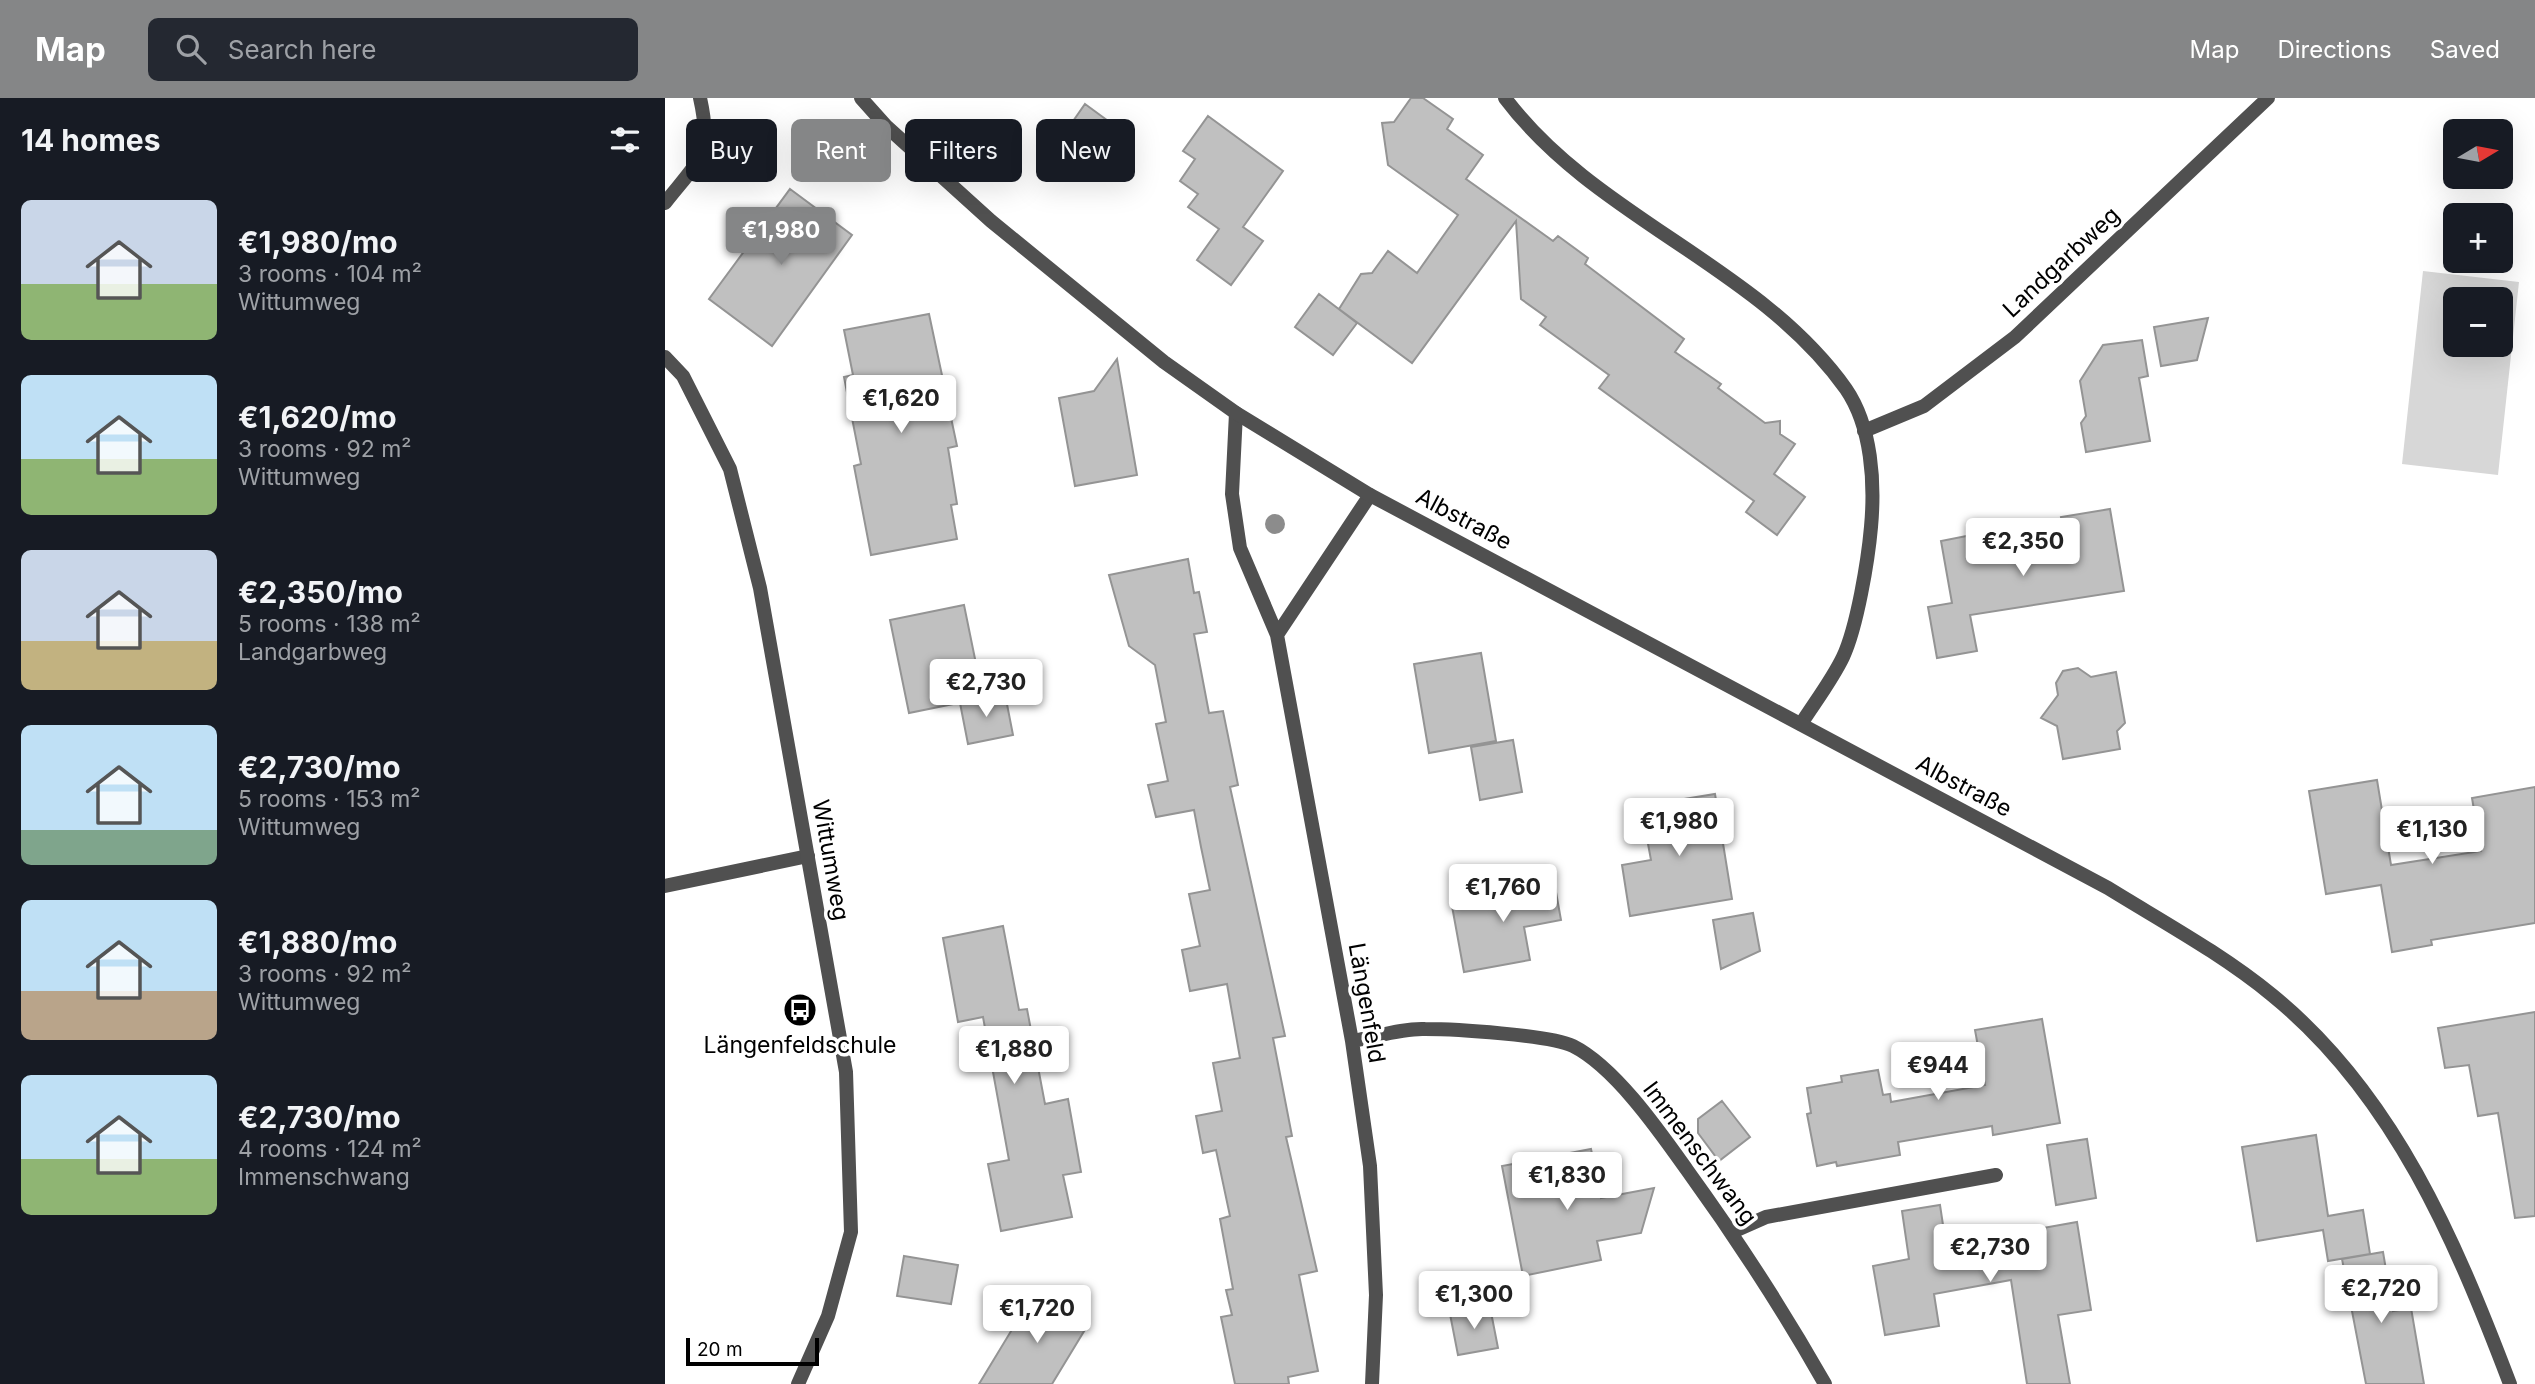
<!DOCTYPE html>
<html lang="en">
<head>
<meta charset="utf-8">
<style>
  :root { --surface:#171b24; --page:#242831; --text:#f1f3f6; --muted:#9ea1a6; --accent:#858687 }
  body { margin:0; font-family:Inter,sans-serif; background:var(--page); color:var(--text); height:100vh; display:flex; flex-direction:column; font-size:26px; white-space:nowrap }
  * { box-sizing:border-box; margin:0 }
  p { font-size:23px; color:var(--muted) }
  .icon { flex:none; width:38px; height:38px; fill:none; stroke:currentColor; stroke-width:2; stroke-linecap:round; stroke-linejoin:round }
  .map { position:relative; flex:1; overflow:hidden }
  .details { display:flex; flex-direction:column; background:var(--surface); width:665px }
  .details>* { flex:none }
  .top-card { position:absolute; left:21px; top:21px; width:665px; height:63px; display:flex; gap:14px }
  .needle { width:46px; rotate:80deg }
  .buttons { position:absolute; left:1778px; top:21px; display:grid; gap:14px }
  .buttons a { display:grid; place-items:center; width:70px; height:70px; border-radius:10px; background:var(--surface); box-shadow:0 7px 28px #0002; font-size:35px }
  .scale { position:absolute; left:21px; bottom:18px; width:133px; box-sizing:border-box; padding-left:7px; border:4px solid #000; border-top:0; font-size:19px; line-height:24px; white-space:nowrap; color:#000; -webkit-text-stroke:5px #fff; paint-order:stroke }
  .price { position:absolute; translate:-50% -60px; padding:0 16px; border-radius:7px; background:#fff; color:#222; font-size:23px; line-height:46px; filter:drop-shadow(0 2px 4px #0008) }
  .price::after { content:''; position:absolute; left:50%; top:42px; width:21px; height:16px; margin-left:-10px; background:inherit; clip-path:polygon(0 0,100% 0,50% 100%) }
  .price.on { background:var(--accent); color:#fff }
  ul { padding:0; list-style:none }
  li { display:flex; align-items:center; gap:21px; height:175px; padding:0 21px }
  li span { display:grid; place-items:center; flex:none; width:196px; height:140px; border-radius:10px; color:#555 }
  li>.icon { margin-inline-start:auto }
  span .icon { width:84px; height:84px; fill:#fffc; stroke-width:1 }
  li b { font-size:30px }
  h2 { display:flex; justify-content:space-between; align-items:center; height:84px; padding:0 21px; font-size:30px }
  .pill { padding:0 24px; border-radius:10px; background:var(--surface); box-shadow:0 7px 28px #0002; font-size:24px; line-height:63px }
  .pill.on { background:var(--accent); color:#fff }
  header { display:flex; align-items:center; gap:42px; box-sizing:border-box; height:98px; padding:0 35px; background:var(--accent); color:#fff }
  header strong { font-size:33px }
  nav { display:flex; gap:38px; margin-inline-start:auto; font-size:24px }
  .search { width:490px; height:63px; background:var(--page); display:flex; align-items:center; gap:18px; box-sizing:border-box; padding:0 24px; border-radius:10px; color:var(--muted); font-size:26px }
  main { display:flex; flex:1; min-height:0 }
  .map>svg:first-child { display:block }
  .green { fill:#d7d7d7; fill-rule:evenodd }
  .building { fill:#c0c0c0; stroke:#949494; stroke-width:2 }
  .lines { fill:none; stroke-linecap:round; stroke-linejoin:round }
  .service { stroke:#505050; stroke-width:14 }
  .minor { stroke:#505050; stroke-width:14 }
  .tertiary { stroke:#505050; stroke-width:14 }
  .tree { fill:#8c8c8c }
  .labels { text-anchor:middle; dominant-baseline:central; stroke-width:7; stroke-linejoin:round; paint-order:stroke }
  .street-label { font-size:23px; fill:#000; stroke:#fff }
  .poi-label { font-size:23px; fill:#000; stroke:#fff }
</style>
</head>
<body>
<header>
<strong>Map</strong>
<div class="search"><svg class="icon" aria-label="search" viewBox="0 0 24 24"><circle cx="10" cy="10" r="6"/><path d="M15 15l6 6"/></svg>Search here</div>
<nav><a>Map</a><a>Directions</a><a>Saved</a></nav>
</header>
<main>
<section class="details">
<h2>14 homes<svg class="icon" aria-label="filters" viewBox="0 0 24 24"><path d="M4 7h16M4 17h16"/><circle cx="9" cy="7" r="2"/><circle cx="15" cy="17" r="2"/></svg></h2>
<ul>
<li><span style="background:linear-gradient(#c9d6e8 60%,#8fb573 0)"><svg class="icon" aria-label="home" viewBox="0 0 24 24"><path d="M3 11l9-7 9 7M6 9v11h12V9"/></svg></span><div><b>€1,980/mo</b><p>3 rooms · 104 m²</p><p>Wittumweg</p></div></li>
<li><span style="background:linear-gradient(#bfe0f5 60%,#8fb573 0)"><svg class="icon" aria-label="home" viewBox="0 0 24 24"><path d="M3 11l9-7 9 7M6 9v11h12V9"/></svg></span><div><b>€1,620/mo</b><p>3 rooms · 92 m²</p><p>Wittumweg</p></div></li>
<li><span style="background:linear-gradient(#c9d6e8 65%,#c2b280 0)"><svg class="icon" aria-label="home" viewBox="0 0 24 24"><path d="M3 11l9-7 9 7M6 9v11h12V9"/></svg></span><div><b>€2,350/mo</b><p>5 rooms · 138 m²</p><p>Landgarbweg</p></div></li>
<li><span style="background:linear-gradient(#bfe0f5 75%,#7fa58c 0)"><svg class="icon" aria-label="home" viewBox="0 0 24 24"><path d="M3 11l9-7 9 7M6 9v11h12V9"/></svg></span><div><b>€2,730/mo</b><p>5 rooms · 153 m²</p><p>Wittumweg</p></div></li>
<li><span style="background:linear-gradient(#bfe0f5 65%,#b9a48a 0)"><svg class="icon" aria-label="home" viewBox="0 0 24 24"><path d="M3 11l9-7 9 7M6 9v11h12V9"/></svg></span><div><b>€1,880/mo</b><p>3 rooms · 92 m²</p><p>Wittumweg</p></div></li>
<li><span style="background:linear-gradient(#bfe0f5 60%,#8fb573 0)"><svg class="icon" aria-label="home" viewBox="0 0 24 24"><path d="M3 11l9-7 9 7M6 9v11h12V9"/></svg></span><div><b>€2,730/mo</b><p>4 rooms · 124 m²</p><p>Immenschwang</p></div></li>
</ul>
</section>
<div class="map">
<svg width="1870" height="1286" viewBox="0 0 1870 1286">
  <rect width="100%" height="100%" fill="#fff"/>
  <path class="green" d="M1758 173 1854 184 1833 377 1737 366ZM1790 201H1836V247H1790Z"/>
  <path class="building" d="M746 0H758L788 21 782 31 818 57 801 81 888 143 893 138 923 160 920 166 1019 241 1010 254 1056 286 1053 290 1100 325 1115 323V336L1130 346 1109 376 1140 399 1112 437 1081 414 1089 403 934 290 944 277 875 227 881 219 856 201 851 123 747 265 674 211 696 176 707 175 723 153 752 175 793 117 723 67 717 25 729 24Z
    M420 6 454 31 430 64 397 39Z
    M543 18 618 73 578 129 598 143 566 187 532 162 554 131 523 109 533 96 515 83 530 61 518 53Z
    M125 91 187 137 107 248 44 201Z
    M654 196 692 225 668 257 630 229Z
    M264 216 292 348 283 350 292 406 286 407 292 441 206 457 189 368 196 366 179 279 188 277 179 232Z
    M1543 220 1532 262 1496 268 1489 229Z
    M1477 242 1483 278 1474 280 1485 343 1421 354 1416 325 1421 318 1415 283 1438 247Z
    M452 261 472 377 410 388 394 300 429 293Z
    M1445 411 1459 493 1305 517 1312 553 1272 560 1263 509 1287 505 1276 443 1322 434 1327 464 1402 452 1396 419Z
    M523 461 529 495 534 494 542 534 529 536 544 615 558 613 573 687 565 689 620 938 608 940 627 1038 621 1039 652 1173 634 1177 653 1273 623 1279 624 1286H570L556 1219 567 1217 561 1192 568 1191 555 1121 565 1118 551 1052 538 1055 531 1018 557 1013 548 965 575 960 562 886 525 893 517 852 535 848 524 796 545 792 536 749 529 712 491 719 483 687 503 683 491 626 501 624 490 567 464 548 444 477Z
    M299 507 318 600 244 615 225 522Z
    M816 555 831 643 764 655 749 566Z
    M1413 570 1426 579 1451 574 1460 625 1452 633 1455 651 1398 661 1392 628 1376 620 1393 597 1391 585 1398 573Z
    M340 596 348 637 303 646 295 605Z
    M848 642 857 694 815 702 806 649Z
    M1712 682 1726 767 1816 753 1807 700 1870 689V825L1766 842 1767 847 1727 854 1716 787 1661 796 1644 693Z
    M1050 696 1067 801 965 818 957 767 986 762 976 708Z
    M889 783 896 822 859 829 865 862 799 874 787 808 807 805 805 798Z
    M1088 815 1095 853 1056 871 1048 822Z
    M338 828 354 912 362 911 380 1006 403 1001 416 1074 398 1077 407 1119 336 1133 323 1066 344 1062 318 919 293 924 278 840Z
    M1870 914V1118L1850 1120 1833 1015 1813 1018 1804 967 1780 970 1773 930Z
    M1377 921 1395 1025 1328 1037 1327 1028 1233 1044 1235 1057 1172 1068 1171 1064 1152 1068 1142 1016 1146 1015 1142 990 1177 984 1176 978 1213 972 1218 997 1225 996 1226 1004 1320 987 1310 932Z
    M1057 1003 1085 1039 1054 1063 1033 1035V1021Z
    M1651 1037 1663 1118 1698 1112 1705 1156 1663 1163 1658 1132 1592 1143 1577 1049Z
    M1422 1041 1431 1100 1391 1107 1382 1047Z
    M926 1051 936 1100 989 1090 976 1135 932 1143 936 1162 858 1178 837 1068Z
    M1275 1107 1281 1147 1412 1124 1426 1212 1393 1217 1405 1286H1362L1346 1182 1269 1196 1274 1228 1220 1237 1208 1168 1244 1161 1237 1113Z
    M1718 1154 1728 1213 1746 1210 1759 1286H1701L1677 1161Z
    M239 1158 293 1167 286 1206 232 1198Z
    M371 1192 424 1225 387 1286H314Z
    M825 1209 833 1250 793 1257 785 1216Z"/>
  <g class="lines">
    <path class="service" d="M0 105C33 63 48 57 35 0
      M0 788 143 758
      M1067 1134 1101 1119 1331 1077"/>
    <path class="minor" d="M840 0C931 121 1093 167 1181 291 1207 329 1210 385 1206 429 1203 463 1192 529 1178 559 1167 582 1150 604 1136 626
      M0 259 18 278 65 371 95 490 181 974 186 1134 163 1218 133 1286
      M571 315 567 396 575 450 612 537 687 943 705 1068 711 1197 707 1286
      M1199 333 1259 308 1350 239 1603 0
      M612 537 705 397
      M687 943C711 939 737 930 760 931 789 931 885 937 908 948 950 969 995 1034 1022 1072 1072 1141 1118 1212 1160 1286"/>
    <path class="tertiary" d="M196 0 221 28 326 123 499 264 571 315 705 397 1443 790C1498 824 1557 856 1607 897 1729 996 1791 1144 1845 1286"/>
  </g>
  <circle class="tree" cx="610" cy="426" r="10"/>
  <defs>
    <symbol id="bus-disc" viewBox="-11 -11 22 22"><circle r="9.5" fill="#000" stroke="#fff"/><path d="M-5-6H5V4H4V6H2V4H-2V6H-4V4H-5ZM-3.5-4V0h7V-4ZM-3.5 1.2v1.5H-2V1.2ZM2 1.2v1.5H3.5V1.2Z" fill="#fff"/></symbol>
  </defs>
  <g fill-rule="evenodd">
    <use href="#bus-disc" x="116" y="893" width="38" height="38"/>
  </g>
  <g class="labels">
    <g class="street-label">
      <text transform="translate(1396 164) rotate(-43)">Landgarbweg</text>
      <text transform="translate(799 421) rotate(28)">Albstraße</text>
      <text transform="translate(1299 688) rotate(28)">Albstraße</text>
      <text transform="translate(166 762) rotate(80)">Wittumweg</text>
      <text transform="translate(702 905) rotate(80)">Längenfeld</text>
      <text transform="translate(1035 1055) rotate(53)">Immenschwang</text>
    </g>
    <g class="poi-label">
      <text x="135" y="947">Längenfeldschule</text>
    </g>
  </g>
</svg>
<div class="buttons">
<a><svg class="needle" viewBox="-14 -14 28 28"><path d="M0-13l5 13h-10z" fill="#e53935"/><path d="M0 13l5-13h-10z" fill="#9ea1a6"/></svg></a>
<a>+</a>
<a>−</a>
</div>
<div class="scale">20 m</div>
<b class="price on" style="left:116px;top:169px">€1,980</b>
<b class="price" style="left:236px;top:337px">€1,620</b>
<b class="price" style="left:1358px;top:480px">€2,350</b>
<b class="price" style="left:321px;top:621px">€2,730</b>
<b class="price" style="left:1014px;top:760px">€1,980</b>
<b class="price" style="left:1767px;top:768px">€1,130</b>
<b class="price" style="left:838px;top:826px">€1,760</b>
<b class="price" style="left:349px;top:988px">€1,880</b>
<b class="price" style="left:1273px;top:1004px">€944</b>
<b class="price" style="left:902px;top:1114px">€1,830</b>
<b class="price" style="left:1325px;top:1186px">€2,730</b>
<b class="price" style="left:1716px;top:1227px">€2,720</b>
<b class="price" style="left:809px;top:1233px">€1,300</b>
<b class="price" style="left:372px;top:1247px">€1,720</b>
<div class="top-card">
<a class="pill">Buy</a>
<a class="pill on">Rent</a>
<a class="pill">Filters</a>
<a class="pill">New</a>
</div>
</div>
</main>
</body>
</html>
